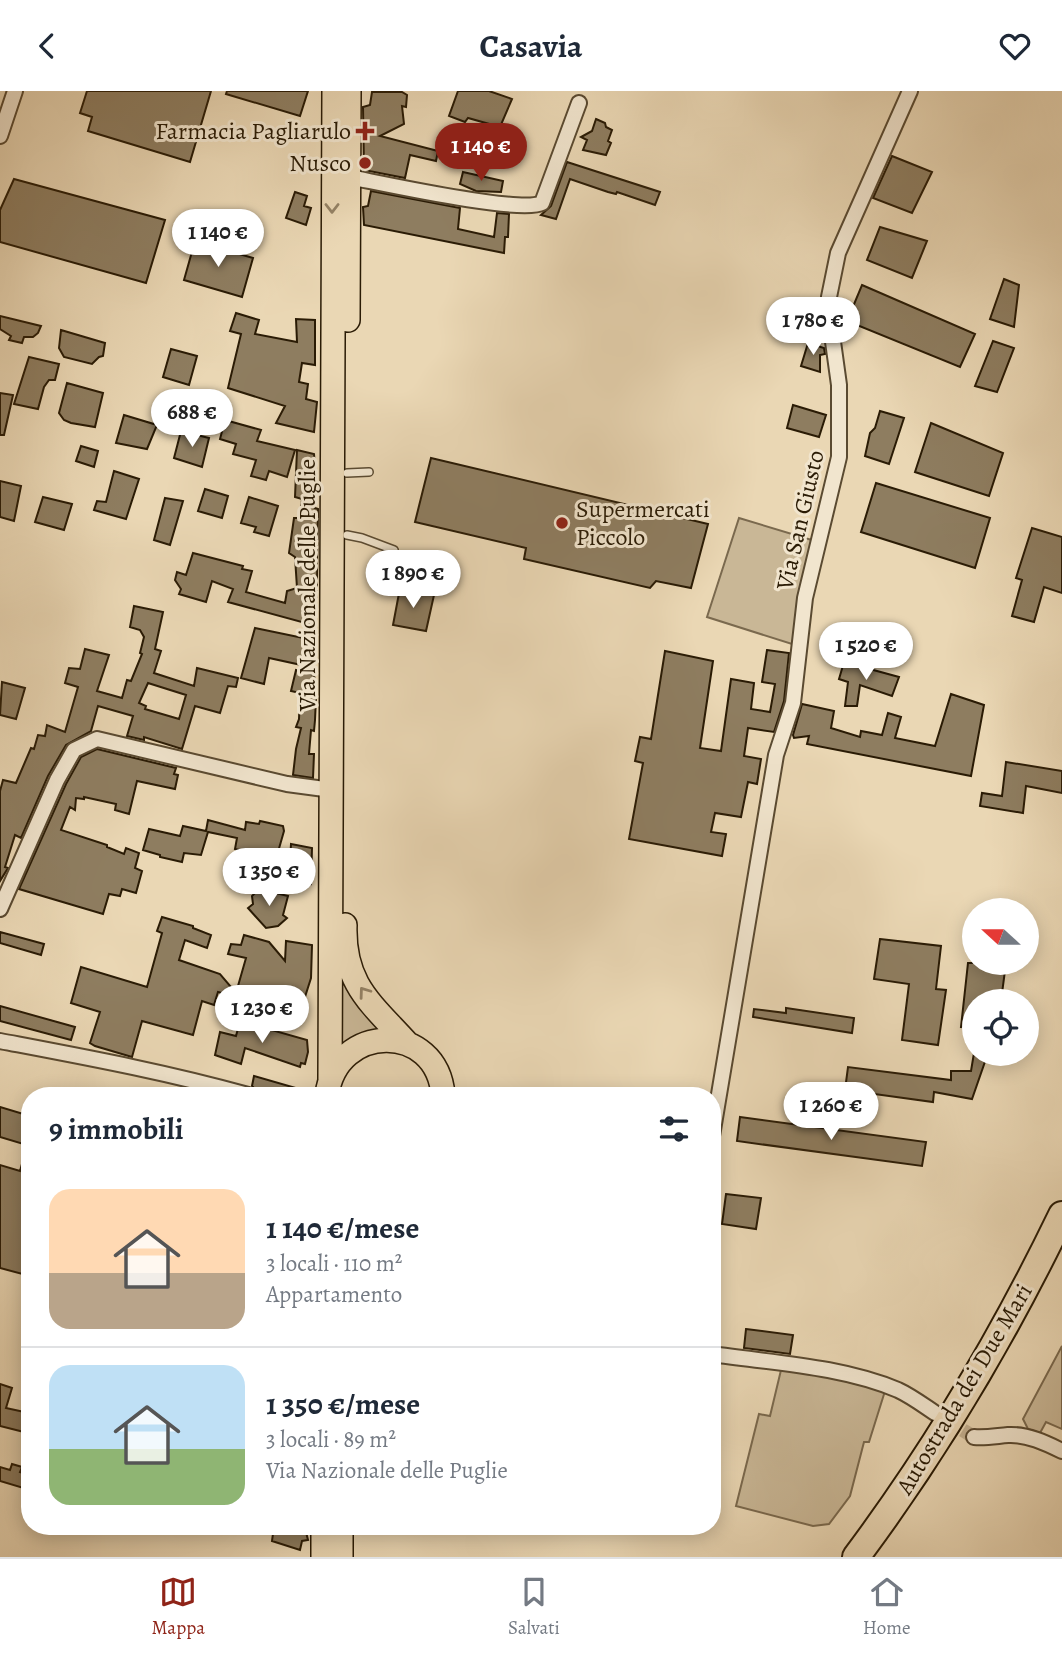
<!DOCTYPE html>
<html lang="it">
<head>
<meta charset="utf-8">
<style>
  :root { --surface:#fff; --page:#f6f6f7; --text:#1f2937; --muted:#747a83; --line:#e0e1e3; --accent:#8f2418 }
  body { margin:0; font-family:Alegreya,serif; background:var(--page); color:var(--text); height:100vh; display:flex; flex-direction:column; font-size:26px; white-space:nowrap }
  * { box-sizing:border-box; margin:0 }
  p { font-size:23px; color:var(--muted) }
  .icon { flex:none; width:38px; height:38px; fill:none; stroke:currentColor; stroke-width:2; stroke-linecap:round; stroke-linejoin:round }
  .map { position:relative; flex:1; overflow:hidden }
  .sheet { position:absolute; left:21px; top:996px; width:700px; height:448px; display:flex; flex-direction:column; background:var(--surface); border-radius:28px; box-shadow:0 4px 18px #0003 }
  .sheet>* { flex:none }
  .needle { width:46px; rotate:291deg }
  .tools { position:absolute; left:962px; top:807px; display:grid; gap:14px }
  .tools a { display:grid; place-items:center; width:77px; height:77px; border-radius:50%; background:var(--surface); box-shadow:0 4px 18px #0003; font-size:35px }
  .price { position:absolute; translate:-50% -60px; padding:0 16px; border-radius:24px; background:#fff; color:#222; font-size:23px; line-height:46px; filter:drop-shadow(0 2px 4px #0008) }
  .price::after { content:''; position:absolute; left:50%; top:42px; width:21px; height:16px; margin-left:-10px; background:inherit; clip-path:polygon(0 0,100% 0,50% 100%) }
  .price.on { background:var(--accent); color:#fff }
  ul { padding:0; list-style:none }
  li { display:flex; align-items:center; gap:21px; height:175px; padding:0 28px }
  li+li { border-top:2px solid var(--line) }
  li span { display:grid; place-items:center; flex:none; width:196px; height:140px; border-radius:21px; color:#555 }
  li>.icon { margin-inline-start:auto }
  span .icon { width:84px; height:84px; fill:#fffc; stroke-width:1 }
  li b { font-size:30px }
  h2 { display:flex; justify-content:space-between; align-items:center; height:84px; padding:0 28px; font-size:30px }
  header { display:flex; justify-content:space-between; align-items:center; height:91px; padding:0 28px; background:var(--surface); font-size:32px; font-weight:700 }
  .dock { display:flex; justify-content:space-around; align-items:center; height:98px; border-top:2px solid var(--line); background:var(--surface); font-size:19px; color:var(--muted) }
  .dock a { display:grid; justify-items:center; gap:4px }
  .dock .on { color:var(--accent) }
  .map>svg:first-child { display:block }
  .green { fill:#c9b796; stroke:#7a694e; stroke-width:2 }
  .building { fill:#8e7d60; stroke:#2a1b05; stroke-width:2; fill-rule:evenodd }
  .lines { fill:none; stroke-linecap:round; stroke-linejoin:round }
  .street-tunnel { stroke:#c4b191; stroke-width:14; stroke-dasharray:14 7; stroke-linecap:butt }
  .lane-casing { stroke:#5a4a31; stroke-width:10 }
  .street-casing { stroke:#5a4a31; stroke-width:18 }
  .primary-casing { stroke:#2a1b05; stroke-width:26 }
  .highway-casing { stroke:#2a1b05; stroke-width:30 }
  .lane { stroke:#f1e5ce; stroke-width:7 }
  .street { stroke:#f1e5ce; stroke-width:14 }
  .primary { stroke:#ead7b4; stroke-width:23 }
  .highway { stroke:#ead7b4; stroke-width:26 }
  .oneway { stroke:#948265 }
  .poi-dot { fill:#8f2418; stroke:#f1e5ce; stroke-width:2.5 }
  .labels { text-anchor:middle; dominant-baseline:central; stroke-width:6; stroke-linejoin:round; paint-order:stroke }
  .poi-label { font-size:24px; fill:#2a1b05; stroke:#f1e5ce; text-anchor:end }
  .street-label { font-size:24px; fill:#2a1b05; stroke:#f1e5ce }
</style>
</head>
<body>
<header><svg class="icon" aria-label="back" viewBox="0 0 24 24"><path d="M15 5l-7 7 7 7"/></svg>Casavia<svg class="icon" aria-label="heart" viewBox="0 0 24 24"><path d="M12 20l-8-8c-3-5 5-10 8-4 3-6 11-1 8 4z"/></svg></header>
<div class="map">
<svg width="1062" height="1466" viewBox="0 0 1062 1466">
  <rect width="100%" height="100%" fill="#ead7b4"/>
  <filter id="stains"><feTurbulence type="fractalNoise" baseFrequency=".00286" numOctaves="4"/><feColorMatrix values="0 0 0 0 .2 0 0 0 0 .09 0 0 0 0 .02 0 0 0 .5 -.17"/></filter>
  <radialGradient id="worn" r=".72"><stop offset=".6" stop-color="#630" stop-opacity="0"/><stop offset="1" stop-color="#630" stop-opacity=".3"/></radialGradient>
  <path class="green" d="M739 427 815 450 792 553 707 526Z
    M348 891 393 941 336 966 334 897Z
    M1062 1255V1338L1046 1331 1040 1342 1028 1338 1023 1328Z
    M781 1279 816 1283 885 1300 869 1351H864L850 1405 829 1433 813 1435 736 1415 759 1323 770 1325Z"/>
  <path class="building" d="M87 0H211L190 71 88 40 92 26 80 22Z
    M227 0H308L300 25 226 3Z
    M458 0H489L512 8 500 36 468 27 465 31 449 25Z
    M372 1H402L407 4 406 16 402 15 404 33 380 45 438 60 436 70 410 64 405 87 364 79 363 16 370 14Z
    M596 28 605 32 606 36 612 39 608 50 611 52 606 64 583 59 587 49 581 46 592 40Z
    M892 65 932 81 912 122 873 107Z
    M567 71 660 101 655 114 617 101 616 103 608 101 570 88 556 128 541 124 551 115Z
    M463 81 503 90 501 101 476 100 460 93Z
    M14 88 165 129 146 192 0 151V119Z
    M371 100 460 117 458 138 494 146 497 122 509 123 508 146H505L504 162 364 134 363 116 368 115Z
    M295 101 307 105 304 115 311 117 306 134 286 127Z
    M880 136 927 150 912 187 867 169Z
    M195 150 253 167 242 206 184 189Z
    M1004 188 1019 194 1014 236 990 228Z
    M862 194 975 243 960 276 847 230Z
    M236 222 259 229 255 243 297 251 296 228 315 229V274L302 272 299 291 308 293 306 308 317 311 314 341 276 332 285 315 228 297 241 243 230 240Z
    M0 225 41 235 38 242 33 246H24L22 252 9 249 11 245 0 238Z
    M61 239 105 252 103 265 99 266 92 273 64 266 59 257Z
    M993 250 1014 257 997 301 975 295Z
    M808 252 824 257 825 263 820 264V281L801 275Z
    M171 258 197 265 189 294 163 286Z
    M29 266 59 273 55 289H49L44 296 38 318 14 313Z
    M67 292 103 302 95 336 71 332 64 329 59 322Z
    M0 302 13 304 4 344H0Z
    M793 314 826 324 819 346 787 337Z
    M880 320 904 327 889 373 865 365 870 342 875 337Z
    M124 324 157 334 147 358 116 352Z
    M225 329 261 339 257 350 295 359 287 386 269 380 266 389 251 385 256 369 233 363 236 353 220 348Z
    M931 332 1003 362 989 405 915 381Z
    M181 340 209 347 202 376 174 367Z
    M81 355 98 360 94 376 76 370Z
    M297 359 314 363 315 375V417L318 418 317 497 315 520 310 519 309 533 228 511 233 498 212 490 206 511 179 503 181 498 175 489 177 481 186 484 193 462 243 475 242 478 252 480 246 501 285 512 287 500 297 497 295 466 289 462 294 427H300L302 408 295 406Z
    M431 367 708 433 691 497 656 490 650 497 524 468 526 457 415 431Z
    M114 380 139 388 126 428 94 419 97 410 106 411Z
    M0 390 21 395 14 430 0 426Z
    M876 392 990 427 975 477 861 441Z
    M205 398 228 405 222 427 198 420Z
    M43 406 72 413 64 439 35 431Z
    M249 406 278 415 269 445 254 441 256 436 241 432Z
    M165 407 183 410 170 454 154 449Z
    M1032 437 1062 446V502L1044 496 1034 531 1012 525 1022 489 1016 487Z
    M400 497 434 504 426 540 393 534Z
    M134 515 163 521 155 558 161 560 154 582 194 595 197 577 238 587 236 596 228 595 220 622 195 615 182 658 144 646V649L127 645 133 625 98 615 91 640 66 654 48 685 21 747 15 744 5 776 8 777 0 790V700L3 689 16 692 31 657 34 658 38 644 45 645 47 634 65 641 78 596 65 592 69 577 80 578 85 558 109 564 97 600 122 607 127 589 131 590 142 563 140 562 144 546 140 539 130 536ZM148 592 186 604 179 628 145 618 146 615 139 612Z
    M255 537 313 549 306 575 269 567 264 593 241 587Z
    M767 559 789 562 784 610 774 641 748 637 744 665 761 668 757 693 748 691 741 726 715 722 711 741 726 743 722 765 629 748 643 672 635 670 640 646 651 648 665 560 713 570 700 657 721 660 731 588 754 592 751 618 770 621 775 593 762 591Z
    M844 571 899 586 892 605 860 594 857 615H845L848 591 839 588Z
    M296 579 314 584 315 590 311 605 316 607 315 629 314 640 311 639 309 663H314L313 687 293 684 296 658 301 637 296 636 299 628 300 602 291 600Z
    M2 591 25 597 16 628 0 624Z
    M951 603 984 614 971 685 807 653 809 645 794 647 793 644 802 613 834 620 831 637 860 646 861 640 882 644 888 622 901 626 895 647 935 655Z
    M97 658 176 677 174 683 178 684 175 698 137 690 129 723 115 719 116 713 84 706V708L76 707 75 719 70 716 61 739 107 754V756L124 763 126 757 139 762 135 777 142 780 136 802 122 798 120 805 109 803 103 823 19 798 66 693 81 666Z
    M1006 671 1062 680V702L1026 695 1023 722 980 715 982 702 1002 705Z
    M208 729 245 739 246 731 259 733 260 730 283 735 284 740 276 768 235 758 237 747 208 741 201 764 184 762 182 771 160 766V764L143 759 149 738 180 745 183 735 206 740Z
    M291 753 312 757 311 793 289 789Z
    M263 799 288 805 283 824 287 827 278 835 266 837 248 817 253 813 252 805 255 802H262Z
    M162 826 193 835V837L211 844 207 857 185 849 179 869 220 883 236 902 246 867 228 863 231 853 241 854 244 844 269 851 285 870 286 850 312 854 311 887 304 909 266 897 262 912 218 901 214 914 202 910 193 944 142 930 132 966 95 955 90 952 100 921 71 912 81 876 147 896 162 842 157 840Z
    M0 841 44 853 41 864 0 852Z
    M880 848 941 855 936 898 946 899 938 954 902 949 909 893 874 888Z
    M968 872H1006L1001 910H975V937L961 936Z
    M0 915 75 936 71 949 0 930Z
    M786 917 854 927 852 942 753 926 754 918 786 922Z
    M240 930 307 949 308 961 305 973 301 972 300 976 245 957 241 973 215 964 220 941 236 945Z
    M974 962H988L972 1008 934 1001 933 1011 845 999 848 976 951 989V980H971Z
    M254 985 313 1002V1004H277L255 998 252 995Z
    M0 1016 30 1025V1055L0 1046Z
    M740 1026 926 1051 922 1075 737 1050Z
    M27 1055 30 1056V1132L27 1141 30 1142V1185L0 1177V1074L20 1080Z
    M726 1103 761 1107 756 1138 722 1133Z
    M746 1238 793 1244 790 1263 744 1257Z
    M0 1293 12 1297 6 1317 29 1322 24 1341 0 1335Z
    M12 1373 22 1376 20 1381 30 1384V1399L0 1390V1376L10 1379Z
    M274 1435 305 1437 308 1449 302 1450 300 1459 272 1450Z"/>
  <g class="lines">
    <path class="street-tunnel" d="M945 1328 974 1346"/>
    <defs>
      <path id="lane" d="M347 382 369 381
        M347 444 362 447 394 459"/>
      <path id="street" d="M0 45 15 0
        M349 86C381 92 520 123 542 112L579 12
        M0 818 57 689 74 659 97 648 287 693 332 699
        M0 950C84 966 166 981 248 1004
        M712 1045 776 664 793 612 805 507 839 366V294L830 229 829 206 838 162 910 0
        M712 1263C773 1272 841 1275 898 1299 911 1305 923 1314 935 1322
        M974 1346C986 1347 996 1345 1008 1344 1027 1343 1046 1352 1062 1360"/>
      <path id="primary" d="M348 229 349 1
        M345 834C343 893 371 912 408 953
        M330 988 334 0
        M327 1004C336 932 437 930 443 1004
        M323 1466V1435
        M341 1466V1435"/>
      <path id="highway" d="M856 1466C936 1359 1004 1244 1062 1124"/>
    </defs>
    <use href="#lane" class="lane-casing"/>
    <use href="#street" class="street-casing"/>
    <use href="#primary" class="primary-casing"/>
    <use href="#highway" class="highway-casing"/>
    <use href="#lane" class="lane"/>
    <use href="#street" class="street"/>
    <use href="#primary" class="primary"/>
    <use href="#highway" class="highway"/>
  </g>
  <defs><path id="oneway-chevron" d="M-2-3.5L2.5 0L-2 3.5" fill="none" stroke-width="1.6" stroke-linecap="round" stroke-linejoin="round" transform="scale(1.75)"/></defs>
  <g class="oneway">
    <use href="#oneway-chevron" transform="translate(332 117) rotate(90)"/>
    <use href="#oneway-chevron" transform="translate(364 901) rotate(-126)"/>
  </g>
  <g class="poi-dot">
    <path d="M361.5 29.5h7v7h7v7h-7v7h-7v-7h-7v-7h7z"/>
    <circle cx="365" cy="72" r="7"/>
    <circle cx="562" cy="432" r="7"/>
  </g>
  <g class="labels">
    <g class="poi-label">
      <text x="351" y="40">Farmacia Pagliarulo</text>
      <text x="351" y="72">Nusco</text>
      <text x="576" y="418" text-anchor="start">Supermercati<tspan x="576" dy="28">Piccolo</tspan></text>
    </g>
    <g class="street-label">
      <text transform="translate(800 429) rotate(-77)">Via San Giusto</text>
      <text transform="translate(307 494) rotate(-90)">Via Nazionale delle Puglie</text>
      <text transform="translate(964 1298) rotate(-59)">Autostrada dei Due Mari</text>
    </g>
  </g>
  <rect width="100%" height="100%" filter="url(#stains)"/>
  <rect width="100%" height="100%" fill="url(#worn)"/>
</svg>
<div class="tools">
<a><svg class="needle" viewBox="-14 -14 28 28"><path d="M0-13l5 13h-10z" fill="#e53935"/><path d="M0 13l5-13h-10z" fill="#747a83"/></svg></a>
<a><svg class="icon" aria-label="locate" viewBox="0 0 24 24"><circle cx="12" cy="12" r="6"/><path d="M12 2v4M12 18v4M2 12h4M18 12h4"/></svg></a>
</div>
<b class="price on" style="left:481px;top:92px">1 140 €</b>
<b class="price" style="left:218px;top:178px">1 140 €</b>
<b class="price" style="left:813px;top:266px">1 780 €</b>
<b class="price" style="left:192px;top:358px">688 €</b>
<b class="price" style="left:413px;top:519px">1 890 €</b>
<b class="price" style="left:866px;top:591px">1 520 €</b>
<b class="price" style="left:269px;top:817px">1 350 €</b>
<b class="price" style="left:262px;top:954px">1 230 €</b>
<b class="price" style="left:831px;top:1051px">1 260 €</b>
<section class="sheet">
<h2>9 immobili<svg class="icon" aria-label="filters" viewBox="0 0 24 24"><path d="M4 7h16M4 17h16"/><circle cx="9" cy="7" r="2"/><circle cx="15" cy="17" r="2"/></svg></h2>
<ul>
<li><span style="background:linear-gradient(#ffd9b3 60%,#b9a48a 0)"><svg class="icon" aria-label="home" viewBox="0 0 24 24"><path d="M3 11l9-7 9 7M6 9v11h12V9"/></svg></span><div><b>1 140 €/mese</b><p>3 locali · 110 m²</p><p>Appartamento</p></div></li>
<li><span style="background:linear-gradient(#bfe0f5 60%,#8fb573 0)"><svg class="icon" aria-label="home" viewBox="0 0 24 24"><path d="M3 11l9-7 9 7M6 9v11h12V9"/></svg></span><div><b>1 350 €/mese</b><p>3 locali · 89 m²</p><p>Via Nazionale delle Puglie</p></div></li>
</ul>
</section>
</div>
<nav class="dock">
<a class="on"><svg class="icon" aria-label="map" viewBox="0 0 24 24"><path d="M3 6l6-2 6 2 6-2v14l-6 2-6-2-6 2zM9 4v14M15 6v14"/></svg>Mappa</a>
<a><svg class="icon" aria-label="saved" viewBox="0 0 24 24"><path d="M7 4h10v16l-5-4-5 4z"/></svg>Salvati</a>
<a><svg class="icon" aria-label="home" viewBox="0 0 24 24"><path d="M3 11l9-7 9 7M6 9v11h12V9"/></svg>Home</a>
</nav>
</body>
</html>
